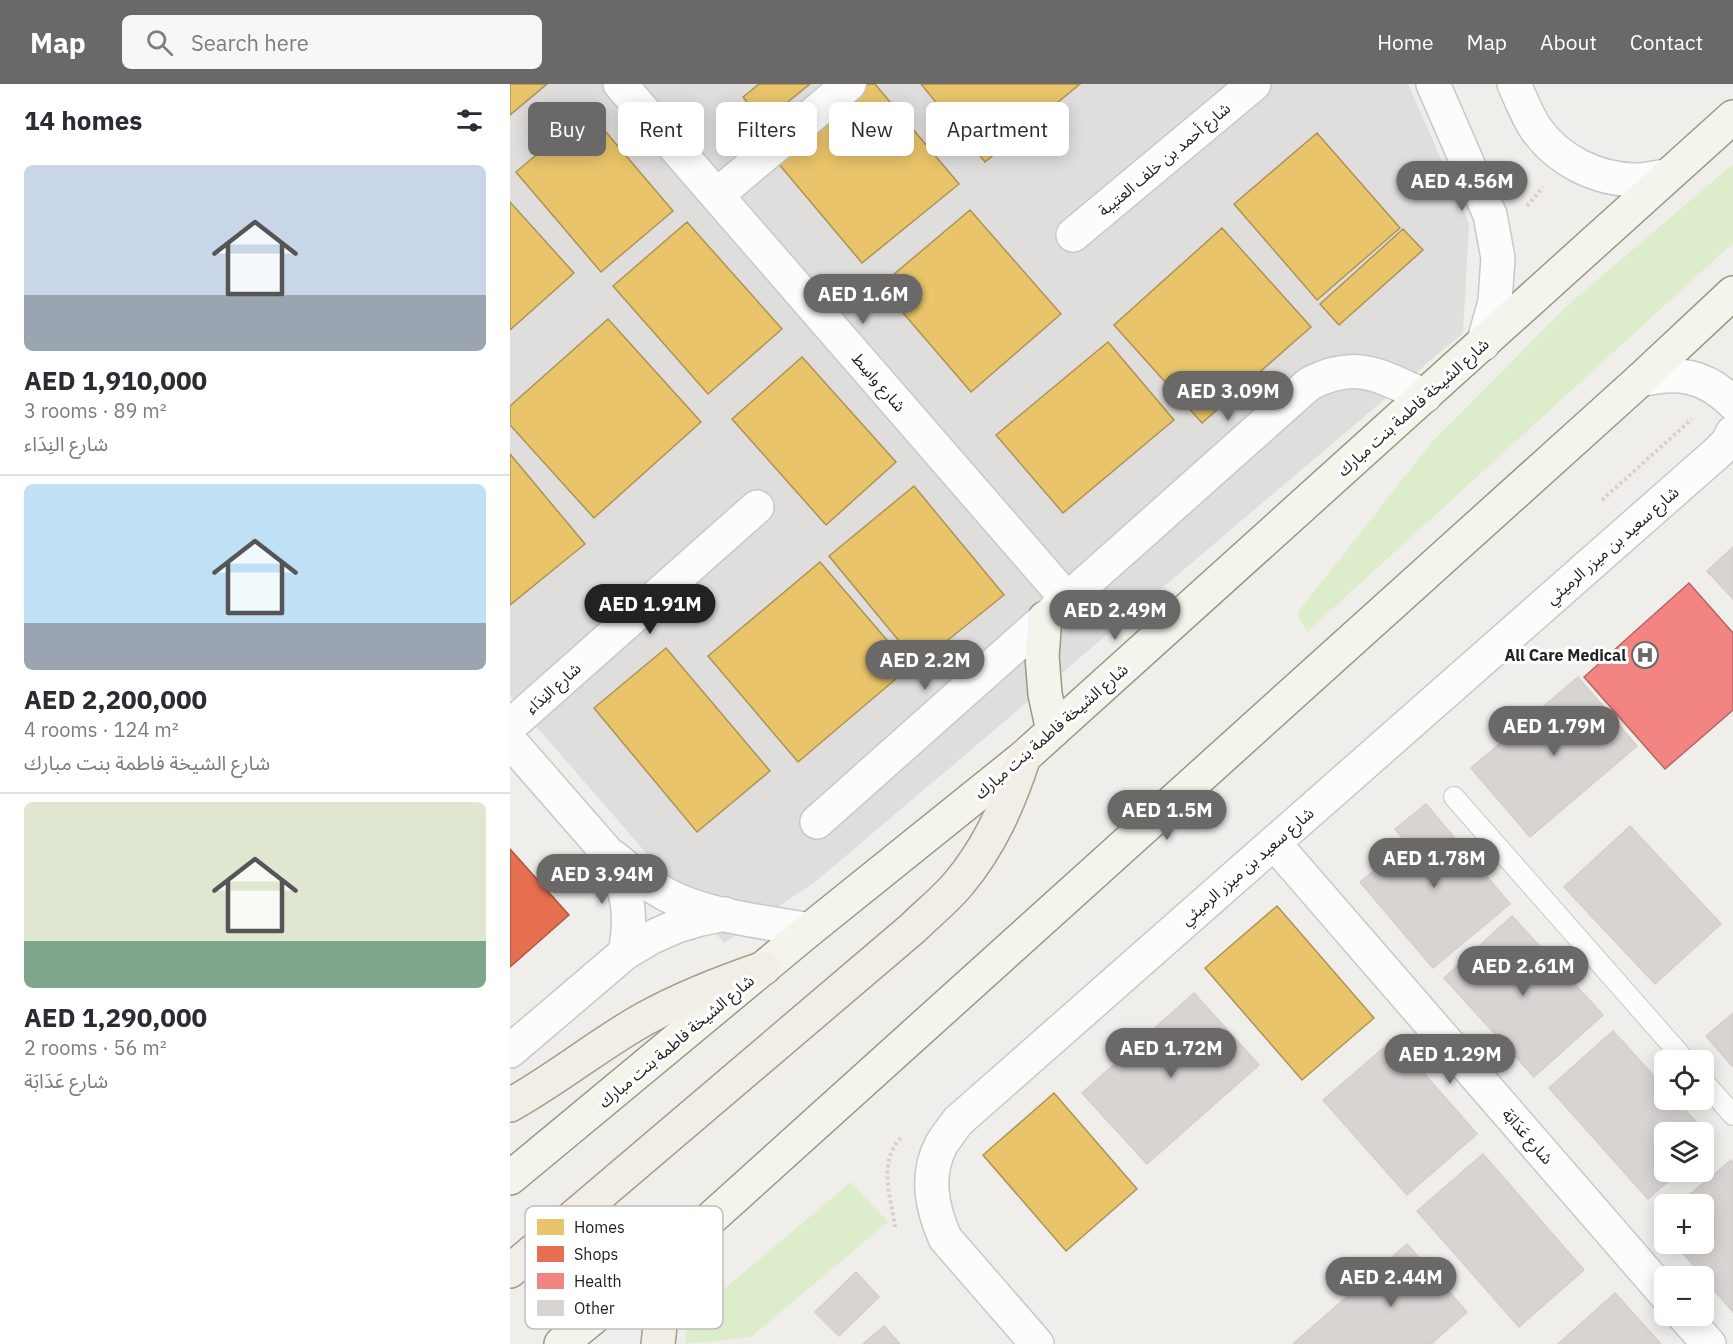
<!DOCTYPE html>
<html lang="en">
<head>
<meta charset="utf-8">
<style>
  :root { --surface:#fff; --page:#f7f7f7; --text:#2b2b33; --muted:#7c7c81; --line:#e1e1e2; --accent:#6a6968 }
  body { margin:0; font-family:"IBM Plex Sans","Noto Sans Arabic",sans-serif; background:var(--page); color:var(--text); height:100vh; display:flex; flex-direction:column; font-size:22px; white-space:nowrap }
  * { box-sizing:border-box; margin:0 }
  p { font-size:20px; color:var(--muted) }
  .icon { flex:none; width:33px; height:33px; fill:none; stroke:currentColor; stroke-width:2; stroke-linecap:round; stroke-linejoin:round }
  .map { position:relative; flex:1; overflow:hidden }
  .panel { display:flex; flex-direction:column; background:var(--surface); width:510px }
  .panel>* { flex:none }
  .top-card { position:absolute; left:18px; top:18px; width:570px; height:54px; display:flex; gap:12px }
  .fabs { position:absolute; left:1144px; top:966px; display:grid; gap:12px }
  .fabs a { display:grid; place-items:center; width:60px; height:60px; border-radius:9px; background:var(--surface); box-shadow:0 3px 15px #0003; font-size:30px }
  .price { position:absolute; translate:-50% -51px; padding:0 14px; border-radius:21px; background:var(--accent); color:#fff; font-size:20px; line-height:39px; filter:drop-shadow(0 2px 3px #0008) }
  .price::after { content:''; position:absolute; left:50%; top:36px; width:18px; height:14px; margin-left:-9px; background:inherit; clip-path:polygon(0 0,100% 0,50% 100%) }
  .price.current { background:#222; color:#fff }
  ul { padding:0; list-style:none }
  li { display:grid; align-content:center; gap:12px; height:318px; padding:0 24px }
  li+li { border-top:2px solid var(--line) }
  li span { display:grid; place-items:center; height:186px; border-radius:9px; color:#555 }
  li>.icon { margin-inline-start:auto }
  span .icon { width:108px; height:108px; fill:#fffc; stroke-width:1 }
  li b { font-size:26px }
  h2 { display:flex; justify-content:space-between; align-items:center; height:72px; padding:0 24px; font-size:26px }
  .pill { padding:0 21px; border-radius:9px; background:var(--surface); box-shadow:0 3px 15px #0003; font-size:21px; line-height:54px }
  .pill.current { background:var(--accent); color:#fff }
  header { display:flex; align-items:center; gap:36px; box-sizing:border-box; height:84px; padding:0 30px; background:var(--accent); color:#fff }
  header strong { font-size:28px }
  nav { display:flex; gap:33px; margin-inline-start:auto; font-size:21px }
  .search { width:420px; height:54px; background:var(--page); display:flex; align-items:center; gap:15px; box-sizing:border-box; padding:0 21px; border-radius:9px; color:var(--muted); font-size:22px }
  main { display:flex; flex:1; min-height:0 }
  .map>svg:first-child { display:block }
  .residential { fill:#dfdedc }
  .grass { fill:#ddeccb }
  .homes { fill:#e9c46a; stroke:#ad9354; stroke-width:1.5 }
  .shops { fill:#e76f51; stroke:#ac5843; stroke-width:1.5 }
  .health { fill:#f28482; stroke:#b46765; stroke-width:1.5 }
  .building { fill:#d7d4d2; stroke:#d3d0cc; stroke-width:1.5 }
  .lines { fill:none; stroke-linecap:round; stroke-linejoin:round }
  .service-casing { stroke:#c9c8c7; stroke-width:22 }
  .minor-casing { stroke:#c9c8c7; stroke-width:36 }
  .tertiary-casing { stroke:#c9c8c7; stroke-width:36 }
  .secondary-casing { stroke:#999a82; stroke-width:36 }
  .primary-casing { stroke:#a79c86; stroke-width:36 }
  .path { stroke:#dccecd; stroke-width:4; stroke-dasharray:3 3; stroke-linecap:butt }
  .service { stroke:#fdfcfc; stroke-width:20 }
  .minor { stroke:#fdfcfc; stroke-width:33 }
  .tertiary { stroke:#fdfcfc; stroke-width:33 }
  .secondary { stroke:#f4f4ed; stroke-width:33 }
  .primary { stroke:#f3ede7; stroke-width:33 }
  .labels { text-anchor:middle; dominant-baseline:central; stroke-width:6; stroke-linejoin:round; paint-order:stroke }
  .street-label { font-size:16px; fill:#222; stroke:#fff }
  .poi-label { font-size:16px; font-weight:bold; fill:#222; stroke:#fff; text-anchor:end }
  .key { fill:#fff; stroke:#bdbdbd; stroke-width:1.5 }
  .key-label { font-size:16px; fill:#222 }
</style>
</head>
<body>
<header>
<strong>Map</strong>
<div class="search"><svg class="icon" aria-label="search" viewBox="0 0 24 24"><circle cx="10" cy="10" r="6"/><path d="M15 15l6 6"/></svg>Search here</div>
<nav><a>Home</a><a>Map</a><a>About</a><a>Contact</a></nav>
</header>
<main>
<section class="panel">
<h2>14 homes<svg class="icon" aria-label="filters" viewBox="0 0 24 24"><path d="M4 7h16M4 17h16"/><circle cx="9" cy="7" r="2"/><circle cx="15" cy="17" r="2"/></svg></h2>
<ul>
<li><span style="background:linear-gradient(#c9d6e8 70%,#9aa5b1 0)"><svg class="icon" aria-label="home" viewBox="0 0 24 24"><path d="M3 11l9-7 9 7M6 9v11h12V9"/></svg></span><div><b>AED 1,910,000</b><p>3 rooms · 89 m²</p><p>شارع النِدَاء</p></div></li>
<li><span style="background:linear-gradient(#bfe0f5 75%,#9aa5b1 0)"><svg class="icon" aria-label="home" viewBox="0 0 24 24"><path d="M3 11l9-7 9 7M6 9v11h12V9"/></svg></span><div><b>AED 2,200,000</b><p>4 rooms · 124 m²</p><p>شارع الشيخة فاطمة بنت مبارك</p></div></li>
<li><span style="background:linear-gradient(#dfe7d0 75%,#7fa58c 0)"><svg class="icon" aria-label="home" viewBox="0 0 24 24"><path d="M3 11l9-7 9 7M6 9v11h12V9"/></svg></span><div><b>AED 1,290,000</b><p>2 rooms · 56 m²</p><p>شارع عَدَابَة</p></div></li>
</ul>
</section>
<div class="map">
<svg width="1223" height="1260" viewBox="0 0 1223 1260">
  <rect width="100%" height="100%" fill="#f0eeeb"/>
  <path class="residential" d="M0 0H898L959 139 953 249 305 798 214 859 0 612Z"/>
  <path class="grass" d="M1223 80V159L797 548 787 529 922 358 1059 220Z
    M341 1098 378 1138 241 1253 176 1260 175 1238Z"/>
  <path class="homes" d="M0 0H37L0 31Z
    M249 0H300L253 38 233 13Z
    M350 0H365L449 100 352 179 263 73Z
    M411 0H570L475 78Z
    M78 27 163 127 91 188 6 88Z
    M807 49 890 144 807 216 724 120Z
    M0 118 64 189 0 246Z
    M460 126 551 230 461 308 370 202Z
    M177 138 272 245 198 310 103 202Z
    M712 144 801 243 692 339 604 241Z
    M893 145 913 166 829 241 810 220Z
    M98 235 191 338 84 434 0 341V322Z
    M598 258 664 336 553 429 486 351Z
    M292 273 386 378 316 441 222 335Z
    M0 370 75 460 0 521Z
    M404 402 494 511 408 580 319 472Z
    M310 478 400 583 288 678 198 572Z
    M156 564 260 687 187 748 84 624Z
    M767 822 864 934 792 996 695 884Z
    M544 1009 627 1105 556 1167 473 1071Z"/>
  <path class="shops" d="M0 765 59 831 0 883Z"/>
  <path class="health" d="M1179 499 1223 549V626L1155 685 1074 593Z"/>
  <path class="building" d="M1223 463V515L1197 487Z
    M1068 593 1127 662 1020 753 961 684Z
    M916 720 1000 820 923 884 850 798 897 759 885 745Z
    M1120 742 1211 840 1145 900 1054 803Z
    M1002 832 1093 931 1024 993 934 894Z
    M684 909 749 981 637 1080 572 1009Z
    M1223 929V983L1196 952Z
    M1103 947 1155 1004V1016H1166L1203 1056 1194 1065V1048H1155V1088H1169L1138 1115 1039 1004Z
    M884 955 967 1050 897 1111 813 1016Z
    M973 1070 1074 1186 1009 1243 907 1127Z
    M1221 1076 1223 1079V1228L1165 1160H1194V1120H1168Z
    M1155 1131V1147L1147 1138Z
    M897 1160 957 1228 921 1260H783Z
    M346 1188 369 1213 329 1252 305 1228Z
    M1105 1209 1151 1260H1048Z
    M374 1242 390 1260H353Z"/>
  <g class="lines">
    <defs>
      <path id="service" d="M944 713 1175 976
        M1194 998 1223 1031"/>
      <path id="minor" d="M110 0 557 515
        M207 111 339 0
        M563 151 744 0
        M1130 296C1168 287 1195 291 1223 319
        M0 642 247 423
        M0 657 96 767C118 802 123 829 115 869
        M307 738 799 300C847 275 870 292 915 312
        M764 759 1155 1210
        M102 772C119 786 136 799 155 810 198 833 252 837 299 846
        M0 967 115 869 140 854 167 842 191 835 215 830
        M1174 1232 1199 1260
        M527 1260 435 1154C422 1124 415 1092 431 1061 436 1053 442 1045 448 1037L1208 368 1217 359 1223 348"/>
      <path id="tertiary" d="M923 0 980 131 988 174 985 218 973 260
        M1004 0C1011 15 1017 32 1026 45 1049 77 1086 95 1125 96 1135 97 1146 93 1157 92"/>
      <path id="secondary" d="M535 534 532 572 535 610 543 647
        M0 1094 299 846 514 673 1223 33
        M51 1260 168 1164 1130 296 1223 209"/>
      <path id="primary" d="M0 1021C47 995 89 960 136 934 174 913 213 898 254 884
        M0 1187 403 844C418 829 436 815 449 799 480 762 499 719 514 673
        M148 1260 153 1215 168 1164"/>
    </defs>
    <use href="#service" class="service-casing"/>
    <use href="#minor" class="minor-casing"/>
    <use href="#tertiary" class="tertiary-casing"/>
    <use href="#secondary" class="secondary-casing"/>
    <use href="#primary" class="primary-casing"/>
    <path class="path" d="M1017 122 1033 103
      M1092 416 1182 335
      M385 1143C381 1114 367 1076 392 1053"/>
    <use href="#service" class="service"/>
    <use href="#minor" class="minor"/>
    <use href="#tertiary" class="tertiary"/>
    <use href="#secondary" class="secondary"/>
    <use href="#primary" class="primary"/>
  </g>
  <defs>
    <symbol id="hospital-ring" viewBox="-11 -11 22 22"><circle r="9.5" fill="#fff" stroke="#6a6968" stroke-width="1.5"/><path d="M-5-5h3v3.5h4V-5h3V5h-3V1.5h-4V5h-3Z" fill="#6a6968"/></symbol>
  </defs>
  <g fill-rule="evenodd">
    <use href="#hospital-ring" x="1120" y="556" width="30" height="30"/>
  </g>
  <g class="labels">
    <g class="street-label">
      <text transform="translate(654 75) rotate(-40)">شارع أحمد بن خلف العتيبة</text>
      <text transform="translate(369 298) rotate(49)">شارع واسِط</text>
      <text transform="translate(903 323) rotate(-42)">شارع الشيخة فاطمة بنت مبارك</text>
      <text transform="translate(1102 461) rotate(-41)">شارع سعيد بن ميزر الرميثي</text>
      <text transform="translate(43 604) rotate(-42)">شارع النِدَاء</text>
      <text transform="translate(541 647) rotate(-41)">شارع الشيخة فاطمة بنت مبارك</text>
      <text transform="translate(737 782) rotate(-41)">شارع سعيد بن ميزر الرميثي</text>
      <text transform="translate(166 957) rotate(-40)">شارع الشيخة فاطمة بنت مبارك</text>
      <text transform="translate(1018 1052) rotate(49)">شارع عَدَابَة</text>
    </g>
    <g class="poi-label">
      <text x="1116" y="571">All Care Medical</text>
    </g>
  </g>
  <rect x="15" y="1122" width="198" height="123" rx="9" class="key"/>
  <rect x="27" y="1135" width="27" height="16" fill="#e9c46a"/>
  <rect x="27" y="1162" width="27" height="16" fill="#e76f51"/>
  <rect x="27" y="1189" width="27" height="16" fill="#f28482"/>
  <rect x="27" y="1216" width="27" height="16" fill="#d7d4d2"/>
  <g class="key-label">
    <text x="64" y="1149">Homes</text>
    <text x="64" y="1176">Shops</text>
    <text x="64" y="1203">Health</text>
    <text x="64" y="1230">Other</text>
  </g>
</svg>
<div class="fabs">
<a><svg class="icon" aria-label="locate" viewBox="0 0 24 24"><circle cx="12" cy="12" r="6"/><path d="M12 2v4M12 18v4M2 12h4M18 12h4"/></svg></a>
<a><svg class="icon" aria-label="layers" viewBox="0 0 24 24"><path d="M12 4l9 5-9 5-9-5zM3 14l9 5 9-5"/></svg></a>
<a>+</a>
<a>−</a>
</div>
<b class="price" style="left:952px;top:128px">AED 4.56M</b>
<b class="price" style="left:353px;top:241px">AED 1.6M</b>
<b class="price" style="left:718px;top:338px">AED 3.09M</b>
<b class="price current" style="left:140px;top:551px">AED 1.91M</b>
<b class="price" style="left:605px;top:557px">AED 2.49M</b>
<b class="price" style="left:415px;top:607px">AED 2.2M</b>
<b class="price" style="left:1044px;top:673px">AED 1.79M</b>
<b class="price" style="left:657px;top:757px">AED 1.5M</b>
<b class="price" style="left:924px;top:805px">AED 1.78M</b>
<b class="price" style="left:92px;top:821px">AED 3.94M</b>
<b class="price" style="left:1013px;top:913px">AED 2.61M</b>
<b class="price" style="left:661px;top:995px">AED 1.72M</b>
<b class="price" style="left:940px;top:1001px">AED 1.29M</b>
<b class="price" style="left:881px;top:1224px">AED 2.44M</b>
<div class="top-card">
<a class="pill current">Buy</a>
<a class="pill">Rent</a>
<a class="pill">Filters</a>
<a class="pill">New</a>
<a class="pill">Apartment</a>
</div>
</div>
</main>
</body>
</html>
